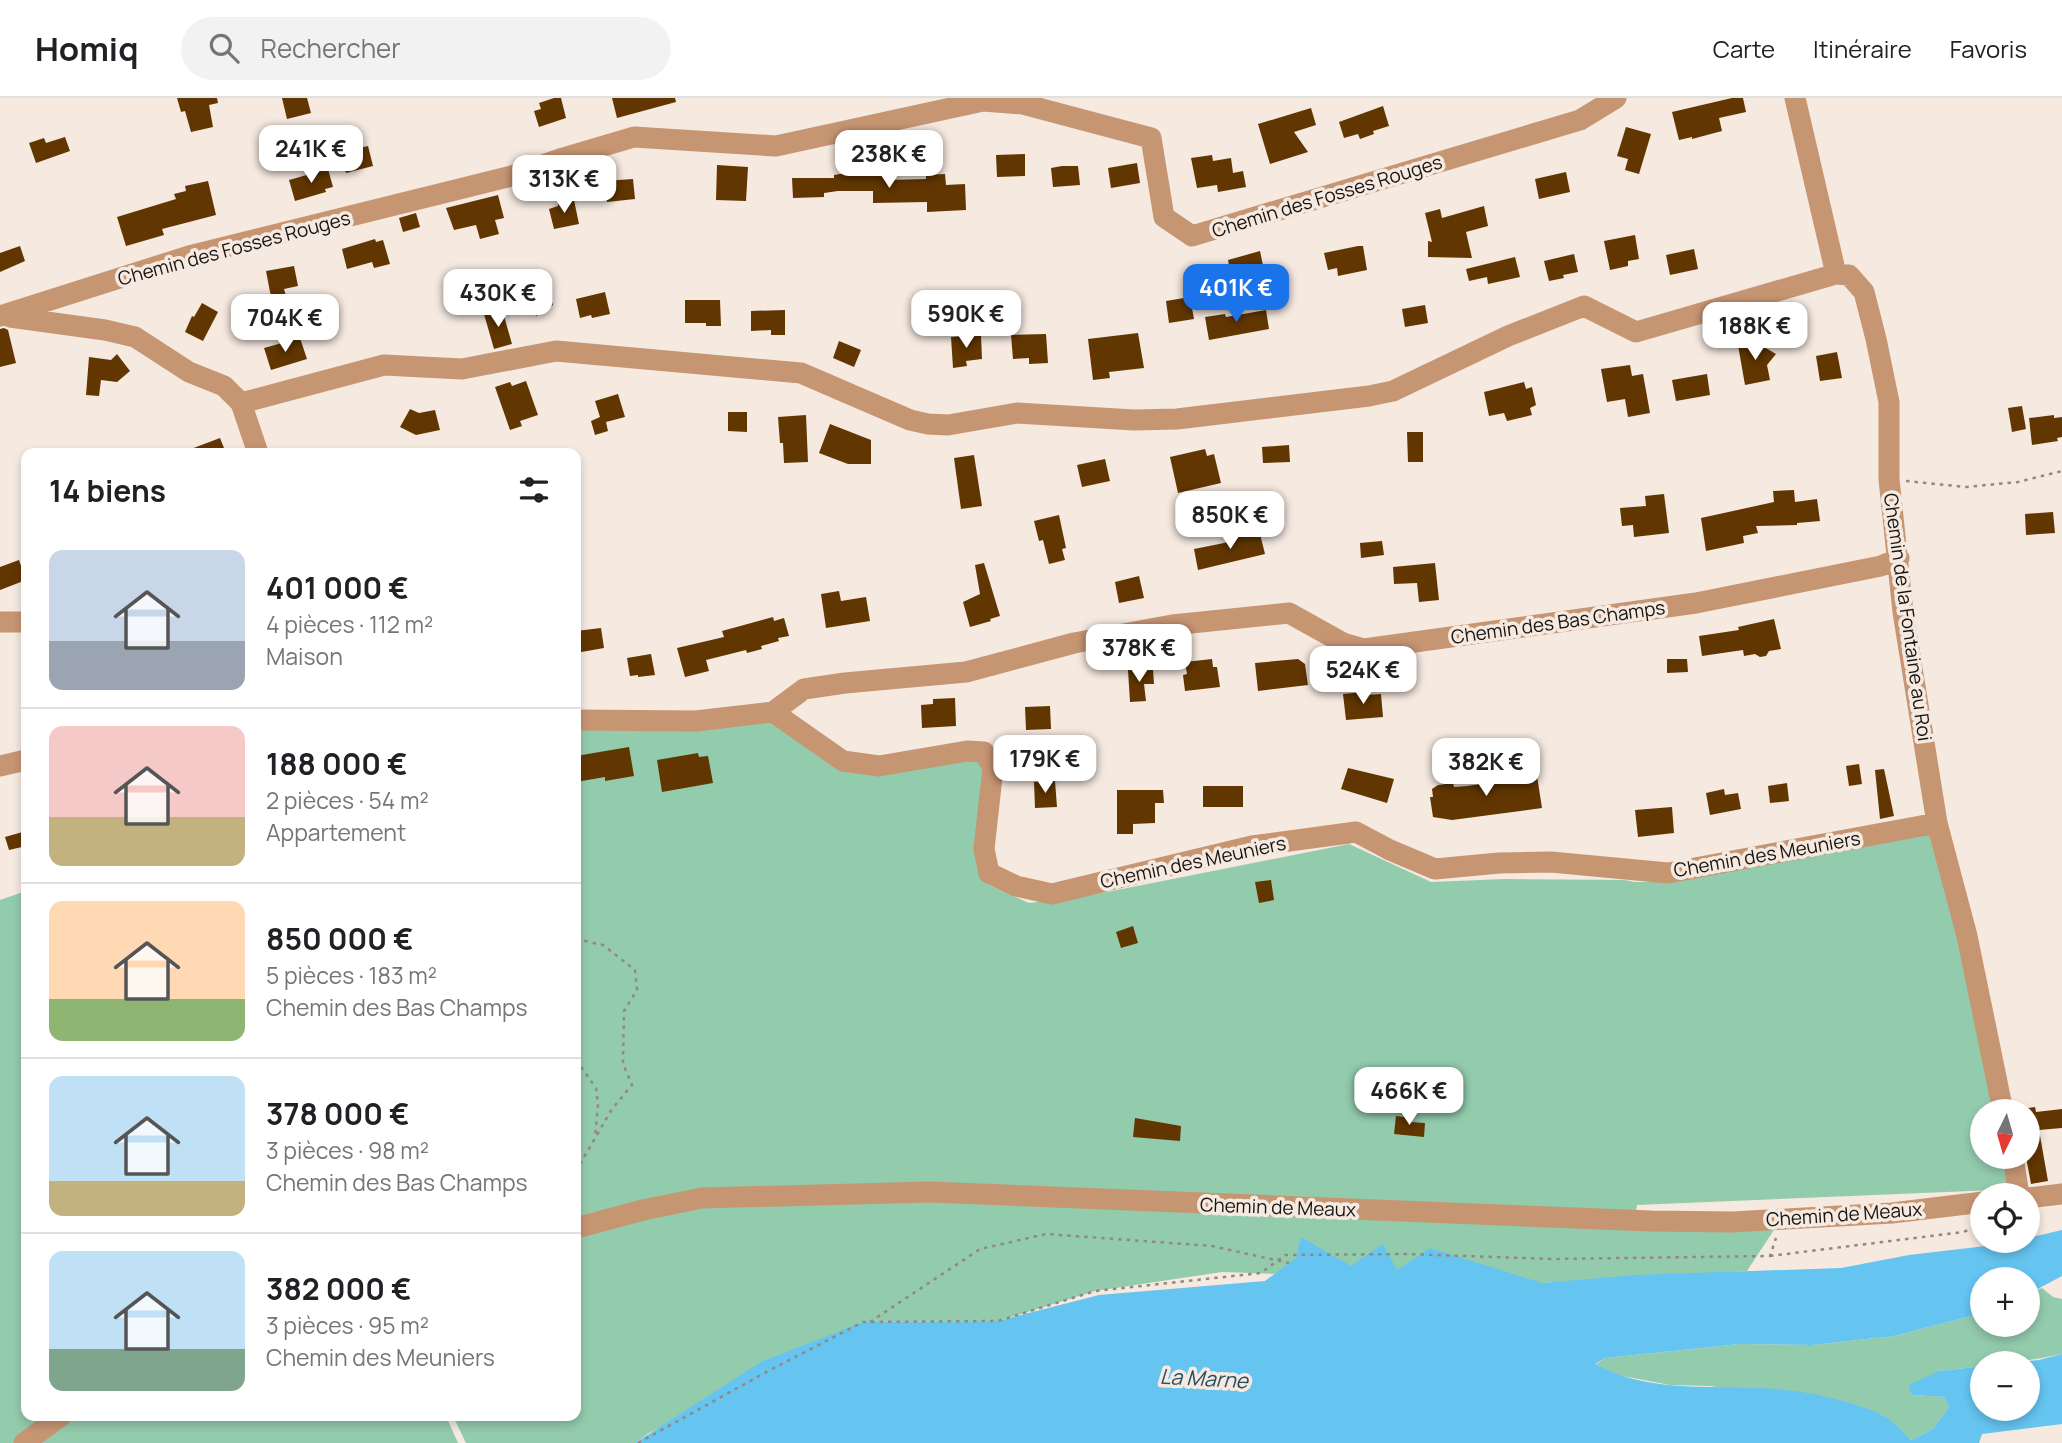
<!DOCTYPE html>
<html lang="fr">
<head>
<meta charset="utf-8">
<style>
  :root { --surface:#fff; --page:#f2f2f2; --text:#202124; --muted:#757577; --line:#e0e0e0; --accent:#1a73e8 }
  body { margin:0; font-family:Manrope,sans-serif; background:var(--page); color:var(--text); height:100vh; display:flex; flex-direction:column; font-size:26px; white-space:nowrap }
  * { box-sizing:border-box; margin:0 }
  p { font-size:23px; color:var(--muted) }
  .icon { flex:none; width:38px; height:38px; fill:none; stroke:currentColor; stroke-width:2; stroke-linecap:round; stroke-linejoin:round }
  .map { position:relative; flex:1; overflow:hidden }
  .drawer { position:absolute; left:21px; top:350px; width:560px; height:973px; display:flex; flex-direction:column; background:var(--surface); border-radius:14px; box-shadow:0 4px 10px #0003 }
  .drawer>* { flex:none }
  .needle { width:46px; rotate:185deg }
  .buttons { position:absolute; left:1970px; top:1001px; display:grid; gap:14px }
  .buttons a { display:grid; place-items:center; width:70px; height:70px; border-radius:50%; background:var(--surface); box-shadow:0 4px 10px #0003; font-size:35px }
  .price { position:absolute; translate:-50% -60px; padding:0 16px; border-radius:14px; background:#fff; color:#222; font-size:23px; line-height:46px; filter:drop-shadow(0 2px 4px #0008) }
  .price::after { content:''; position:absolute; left:50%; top:42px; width:21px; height:16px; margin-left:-10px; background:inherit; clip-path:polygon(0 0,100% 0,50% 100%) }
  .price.active { background:var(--accent); color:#fff }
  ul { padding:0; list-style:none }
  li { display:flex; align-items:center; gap:21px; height:175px; padding:0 28px }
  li+li { border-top:2px solid var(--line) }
  li span { display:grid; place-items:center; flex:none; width:196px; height:140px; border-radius:14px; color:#555 }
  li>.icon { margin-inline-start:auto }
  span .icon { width:84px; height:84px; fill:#fffc; stroke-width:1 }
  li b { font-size:30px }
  h2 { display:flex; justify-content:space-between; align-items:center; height:84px; padding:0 28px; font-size:30px }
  header { display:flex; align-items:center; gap:42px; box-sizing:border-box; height:98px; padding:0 35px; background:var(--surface); border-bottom:2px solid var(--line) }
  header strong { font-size:33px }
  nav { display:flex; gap:38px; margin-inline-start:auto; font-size:24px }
  .search { width:490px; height:63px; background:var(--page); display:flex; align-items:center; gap:18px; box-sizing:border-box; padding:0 24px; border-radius:38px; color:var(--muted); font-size:26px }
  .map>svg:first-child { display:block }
  .green { fill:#93cbad }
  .water { fill:#65c4f0 }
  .building { fill:#623600 }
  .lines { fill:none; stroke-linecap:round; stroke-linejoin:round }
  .path { stroke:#928983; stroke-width:2.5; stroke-dasharray:3.5 5; stroke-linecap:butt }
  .minor { stroke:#c69572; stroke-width:21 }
  .labels { text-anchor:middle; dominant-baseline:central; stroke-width:7; stroke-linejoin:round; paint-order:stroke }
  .street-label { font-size:19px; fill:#181411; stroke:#f5e9e0 }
  .water-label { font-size:21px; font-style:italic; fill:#274f62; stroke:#f5e9e0 }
</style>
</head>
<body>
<header>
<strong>Homiq</strong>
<div class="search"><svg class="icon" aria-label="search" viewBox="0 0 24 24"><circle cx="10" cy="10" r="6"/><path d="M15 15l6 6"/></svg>Rechercher</div>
<nav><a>Carte</a><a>Itinéraire</a><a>Favoris</a></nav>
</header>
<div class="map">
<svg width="2062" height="1345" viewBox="0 0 2062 1345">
  <rect width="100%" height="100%" fill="#f5e9e0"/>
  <path class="green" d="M773 614 843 663 984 654 989 787 1029 805 1087 798 1349 746 1431 784 1505 781 1625 782 1634 784H1674L1937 725 2003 1013H1983V1059H2013L2018 1091 1637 1107 1635 1118 1781 1121 1747 1173 1542 1185 1222 1174 1095 1193 998 1223 863 1224 649 1335 635 1345H466L453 1318H576V631Z
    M26 793V1318H446L458 1345H0V802Z
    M2042 1190 2053 1199 2062 1201V1256C2035 1262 2010 1265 1983 1265V1268L1939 1273 1912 1297 1946 1299 1949 1309 1933 1331 1911 1342 1881 1316 1710 1288 1670 1287 1617 1277 1595 1267 1605 1260 1740 1246 1812 1247 1894 1238 1983 1215V1227H2028V1196Z"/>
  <path class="water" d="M2062 1132V1178L2028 1196V1181H1983V1215L1894 1238 1812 1247 1740 1246 1605 1260 1595 1266C1652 1298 1723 1285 1785 1292 1816 1295 1849 1303 1878 1315 1890 1320 1901 1333 1911 1342L1933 1331 1949 1309 1945 1299 1912 1297 1909 1287 1939 1273 1983 1268V1311H2028V1265H2008L2039 1262 2062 1256V1326L1982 1336 1979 1345H635L761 1264 863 1224 998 1223 1099 1197 1265 1183 1296 1160 1301 1139 1351 1168 1383 1146 1397 1172 1430 1150 1542 1185 1636 1177 1841 1170 1909 1157 2028 1143V1140Z"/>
  <path class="building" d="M177 0H217L218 5 209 7 213 29 191 34 185 13 181 14Z
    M282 0H307L311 15 287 21Z
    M554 0H561L566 20 539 29 534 13 541 11 539 5Z
    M612 0H675L676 4 617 20Z
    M1732 0H1743L1746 14 1719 20 1722 33 1692 41V39L1679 42 1672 14Z
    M1383 8 1389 28 1373 33 1374 36 1360 41 1358 36 1344 40 1339 24Z
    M1311 10 1316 27 1294 34 1308 54 1270 66 1258 26Z
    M1626 29 1651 36 1639 76 1625 72 1628 61 1617 58Z
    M65 39 70 53 36 65 29 45 44 40 46 45Z
    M368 48 373 68 346 75 340 55Z
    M1025 56V78L997 79 996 57Z
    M1212 57 1213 63 1231 60 1233 75 1243 73 1246 89 1218 94 1217 87 1197 90 1191 60Z
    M1137 65 1140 85 1111 90 1108 70Z
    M717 67 748 69 746 103 716 102Z
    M1062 68H1078L1080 87 1053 89 1051 70Z
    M328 71 333 89 325 91 326 94 295 103 289 82Z
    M1566 74 1570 94 1539 101 1535 81Z
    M840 76H888V82L926 81V77L945 76 946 87 965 86 966 112 927 114V104L873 105V93H838L824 95V99L793 100 792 80H834V77Z
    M633 81 635 101 607 104 604 83Z
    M208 83 216 117 162 131 164 137 126 148 117 119 176 101 174 96 186 93 185 88Z
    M498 97 504 120 495 122 499 136 480 141 476 127 454 132 446 110Z
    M574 102 579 126 554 131 549 111 558 108V106Z
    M1484 108 1488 128 1466 134 1472 160 1428 159V143L1432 144 1425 115 1440 111 1442 120Z
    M416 115 420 129 403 134 399 120Z
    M1635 137 1639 161 1628 163V168L1610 172 1604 143Z
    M375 141 376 144 383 142 390 166 374 170 372 164 347 171 342 151Z
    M20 148 25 163 0 174V155Z
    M1358 148H1363L1367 172 1338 178 1337 170 1328 172 1324 155Z
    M1694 151 1698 171 1670 177 1666 157Z
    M1260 153 1265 177 1246 181 1248 185 1233 188 1228 162Z
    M1574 156 1578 174 1563 177 1564 180 1549 183 1544 163Z
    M1515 159 1520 179 1488 186 1487 179 1469 183 1466 171Z
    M294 168 298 188 284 191 290 212 278 216 270 194 266 173Z
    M542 174 553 207 536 218 522 185Z
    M605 194 610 216 592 220 591 217 580 220 576 201Z
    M1190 199 1194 221 1169 225 1166 203Z
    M685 202H720L721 228H706V225H685Z
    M202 205 218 214 203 243 185 234 192 218 194 219Z
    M1425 207 1428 225 1405 229 1402 211Z
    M502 211 512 246 494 251 484 216Z
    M785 212V237H771V232L751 233V213Z
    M1266 212 1269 231 1209 242 1205 219 1225 216 1226 219Z
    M4 230 8 232 16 265 0 269V231Z
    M1138 235 1144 270 1109 274 1110 280 1093 282 1088 241Z
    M1046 236 1048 265 1029 266V260L1013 261 1011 237Z
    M981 237 982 261 966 263 967 268 953 270 951 239Z
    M300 240 307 261 271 272 264 250Z
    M839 243 861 252 854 269 833 260Z
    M1763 243 1764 249 1776 256 1767 267 1770 282 1745 287 1738 247Z
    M1837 254 1842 280 1820 283 1816 258Z
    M117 256 130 273 117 284 101 282 99 298 86 297 89 259 111 262Z
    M1630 267 1632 278 1643 276 1650 315 1628 319 1625 301 1607 304 1601 271Z
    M1707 276 1710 297 1676 303 1672 282Z
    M526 283 538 317 520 323 522 328 510 332 495 289 510 284 512 288Z
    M1524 284 1526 291 1532 289 1536 307 1530 310 1532 317 1507 323 1504 315 1489 318 1484 294Z
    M618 296 625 319 606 324 608 333 595 337 591 323 600 319 595 303Z
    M2022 308 2026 331 2012 334 2008 310Z
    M410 311 419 315 435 312 440 332 416 337 400 329Z
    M728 314H747V334L728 333Z
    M806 317 808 364 784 365 783 345H780L778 319Z
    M2054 317V320L2062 319V339L2057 340 2058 343 2032 347 2029 320Z
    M830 326 871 342V366H848L819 355Z
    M1407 334H1423V364H1408Z
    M220 340 226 355H183V354Z
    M1289 347 1290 364 1263 365 1262 349Z
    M1205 351 1207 358 1214 356 1221 385 1178 395 1170 359Z
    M974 357 982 408 961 411 954 360Z
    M1105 361 1110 383 1082 389 1077 367Z
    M1794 392 1795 404 1817 401 1820 423 1797 425V427L1756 428 1758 435 1743 438 1744 445 1706 453 1701 420 1774 404 1773 393Z
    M1664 396 1669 435 1634 439 1633 427 1622 428 1620 410 1646 408 1645 398Z
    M2053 414 2055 435 2026 437 2025 416Z
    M1059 417 1066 450 1062 451 1065 462 1049 466 1043 442 1039 443 1034 423Z
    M1259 432 1265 456 1198 472 1194 451 1234 443 1232 438Z
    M1382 443 1384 457 1361 460 1360 445Z
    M19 462 26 482 0 492V469Z
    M984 465 1000 518 990 521 991 523 970 529 963 504 980 496 975 467Z
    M1435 465 1439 502 1419 504 1417 485 1394 486 1393 469Z
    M1139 478 1144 500 1119 505 1115 484Z
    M839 493 841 503 866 499 870 523 826 530 821 496Z
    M773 519 774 523 784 520 789 538 778 540 779 543 761 548 762 551 747 555 746 552 706 562 709 573 685 579 677 550 724 539 722 533Z
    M1774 521 1781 551 1769 553 1766 558 1760 559 1755 556 1744 558 1743 552 1702 558 1699 538 1739 532 1738 529Z
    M601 530 604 550 576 555V533Z
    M651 556 655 577 638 579V577L630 578 627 560Z
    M1212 561 1213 569H1217L1220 589 1185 593 1183 577 1187 576 1185 564Z
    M1298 561 1305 566 1308 587 1258 593 1255 565Z
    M1667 561H1687L1688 574 1667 575Z
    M1153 571 1154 586H1144L1146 603 1130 604 1128 572Z
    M1365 594 1366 597 1381 596 1383 619 1346 622 1343 596Z
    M955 600 956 628 922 630 921 607 933 606V601Z
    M1050 608 1051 631 1026 632 1025 609Z
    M629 649 634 678 605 683V679L576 684V658Z
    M698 655 699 659 708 658 713 685 662 694 657 662Z
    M1859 666 1862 686 1849 688 1846 668Z
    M1348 670 1394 681 1387 705 1341 691Z
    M1884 671 1894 718 1880 721 1875 672Z
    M1517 675 1523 680 1537 678 1542 710 1452 722 1433 719 1430 699H1433L1432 691 1438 687 1453 685 1454 689 1467 688 1504 683 1509 676Z
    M1048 683H1055L1057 709 1035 710 1034 684Z
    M1787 685 1789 703 1770 705 1768 688Z
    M1203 688H1243V709H1203Z
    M1724 691 1725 697 1738 695 1741 711 1710 717 1706 695Z
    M1117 692H1163L1164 705H1155V725L1133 726V736H1117Z
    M1672 709 1674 735 1638 739 1635 712Z
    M26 733V748L9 752 5 739Z
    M1271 782 1274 802 1259 805 1255 784Z
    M1133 828 1138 845 1121 850 1116 834Z
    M2035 1009 2036 1014 2062 1011V1030L2039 1032 2048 1083 2031 1086 2026 1059H2028V1010Z
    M1396 1018 1410 1020V1024L1425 1025 1424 1039 1394 1036Z
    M1135 1020 1181 1028 1180 1043 1133 1039Z"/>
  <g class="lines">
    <path class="path" d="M1906 383 1966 389 2018 384 2062 373
      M576 841 603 847 635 872 637 892 624 913 623 966 632 987 612 1011 576 1073
      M576 962 596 990 598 1007 595 1040
      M1770 1158 1963 1134 1983 1127
      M870 1224 980 1151 1046 1136 1212 1148 1289 1165
      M638 1345 770 1272 863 1224 998 1223 1095 1193 1261 1175 1285 1157 1407 1156 1552 1161 1770 1158 1776 1140"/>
    <path class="minor" d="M1795 0 1836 176 1849 177 1864 194 1876 241 1889 304V381L1903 514 1937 725 1967 838 2003 1013
      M0 218 189 158 512 78 563 60 634 39 776 48 983 3 1023 6 1151 40 1164 119 1192 138 1580 22 1616 0
      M10 219 105 232 135 239 189 274 224 288 241 305 258 355
      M241 305 384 267 462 271 556 253 801 275 910 322 928 326 948 327 1017 315 1134 322 1177 321 1369 298 1393 293 1508 238 1584 208 1636 234 1836 176
      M0 524H26
      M773 614 804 591 845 585 966 574 1074 545 1172 527 1289 515 1343 545 1364 551 1696 505 1881 468 1899 460
      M576 622 696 623 773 614 843 663 879 668 967 653 984 654 993 670 984 751 989 775 1016 788 1052 796 1252 748 1356 734 1390 752 1435 771 1499 765 1551 764 1668 775 1937 725
      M0 668 26 662
      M2013 1059 2019 1097
      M2028 1100 2062 1096
      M576 1130 643 1112 702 1100 930 1094 1651 1123 1733 1124 1892 1115 1983 1104
      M24 1345 61 1318"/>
  </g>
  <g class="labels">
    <g class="street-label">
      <text transform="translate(1327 98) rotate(-17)">Chemin des Fosses Rouges</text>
      <text transform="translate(234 150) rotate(-15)">Chemin des Fosses Rouges</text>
      <text transform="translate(1908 519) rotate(82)">Chemin de la Fontaine au Roi</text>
      <text transform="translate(1558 524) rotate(-8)">Chemin des Bas Champs</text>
      <text transform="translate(1767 756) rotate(-10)">Chemin des Meuniers</text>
      <text transform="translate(1193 764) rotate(-12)">Chemin des Meuniers</text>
      <text transform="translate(1278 1109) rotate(2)">Chemin de Meaux</text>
      <text transform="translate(1844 1116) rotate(-4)">Chemin de Meaux</text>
    </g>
    <g class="water-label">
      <text transform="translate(1204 1280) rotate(3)">La Marne</text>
    </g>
  </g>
</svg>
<div class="buttons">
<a><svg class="needle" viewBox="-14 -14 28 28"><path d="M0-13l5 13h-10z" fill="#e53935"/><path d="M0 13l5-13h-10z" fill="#757577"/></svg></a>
<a><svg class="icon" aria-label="locate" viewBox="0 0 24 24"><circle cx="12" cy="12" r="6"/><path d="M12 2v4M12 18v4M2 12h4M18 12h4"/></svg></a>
<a>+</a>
<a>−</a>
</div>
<b class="price" style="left:311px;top:87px">241K €</b>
<b class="price" style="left:889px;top:92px">238K €</b>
<b class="price" style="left:564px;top:117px">313K €</b>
<b class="price active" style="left:1236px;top:226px">401K €</b>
<b class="price" style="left:498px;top:231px">430K €</b>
<b class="price" style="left:966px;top:252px">590K €</b>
<b class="price" style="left:285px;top:256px">704K €</b>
<b class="price" style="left:1755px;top:264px">188K €</b>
<b class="price" style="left:1230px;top:453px">850K €</b>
<b class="price" style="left:1139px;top:586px">378K €</b>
<b class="price" style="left:1363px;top:608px">524K €</b>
<b class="price" style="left:1045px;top:697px">179K €</b>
<b class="price" style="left:1486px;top:700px">382K €</b>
<b class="price" style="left:1409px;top:1029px">466K €</b>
<section class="drawer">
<h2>14 biens<svg class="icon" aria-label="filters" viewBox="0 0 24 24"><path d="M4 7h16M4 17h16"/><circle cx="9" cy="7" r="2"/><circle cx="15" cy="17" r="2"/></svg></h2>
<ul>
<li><span style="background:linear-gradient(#c9d6e8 65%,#9aa5b1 0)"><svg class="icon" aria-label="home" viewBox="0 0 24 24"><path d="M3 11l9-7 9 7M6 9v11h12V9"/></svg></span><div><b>401 000 €</b><p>4 pièces · 112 m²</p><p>Maison</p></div></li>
<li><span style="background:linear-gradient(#f6c9c9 65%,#c2b280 0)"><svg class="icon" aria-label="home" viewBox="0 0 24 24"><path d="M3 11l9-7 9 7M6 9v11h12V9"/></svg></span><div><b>188 000 €</b><p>2 pièces · 54 m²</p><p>Appartement</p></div></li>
<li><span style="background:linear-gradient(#ffd9b3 70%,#8fb573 0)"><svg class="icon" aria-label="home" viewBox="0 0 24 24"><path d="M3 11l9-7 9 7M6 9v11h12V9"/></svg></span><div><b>850 000 €</b><p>5 pièces · 183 m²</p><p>Chemin des Bas Champs</p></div></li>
<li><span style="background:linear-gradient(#bfe0f5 75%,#c2b280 0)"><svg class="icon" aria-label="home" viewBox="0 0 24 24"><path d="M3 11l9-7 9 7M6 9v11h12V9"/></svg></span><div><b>378 000 €</b><p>3 pièces · 98 m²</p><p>Chemin des Bas Champs</p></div></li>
<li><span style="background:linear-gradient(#bfe0f5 70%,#7fa58c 0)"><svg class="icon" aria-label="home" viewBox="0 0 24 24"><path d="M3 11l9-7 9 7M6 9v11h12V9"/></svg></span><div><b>382 000 €</b><p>3 pièces · 95 m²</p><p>Chemin des Meuniers</p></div></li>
</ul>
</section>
</div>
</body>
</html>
